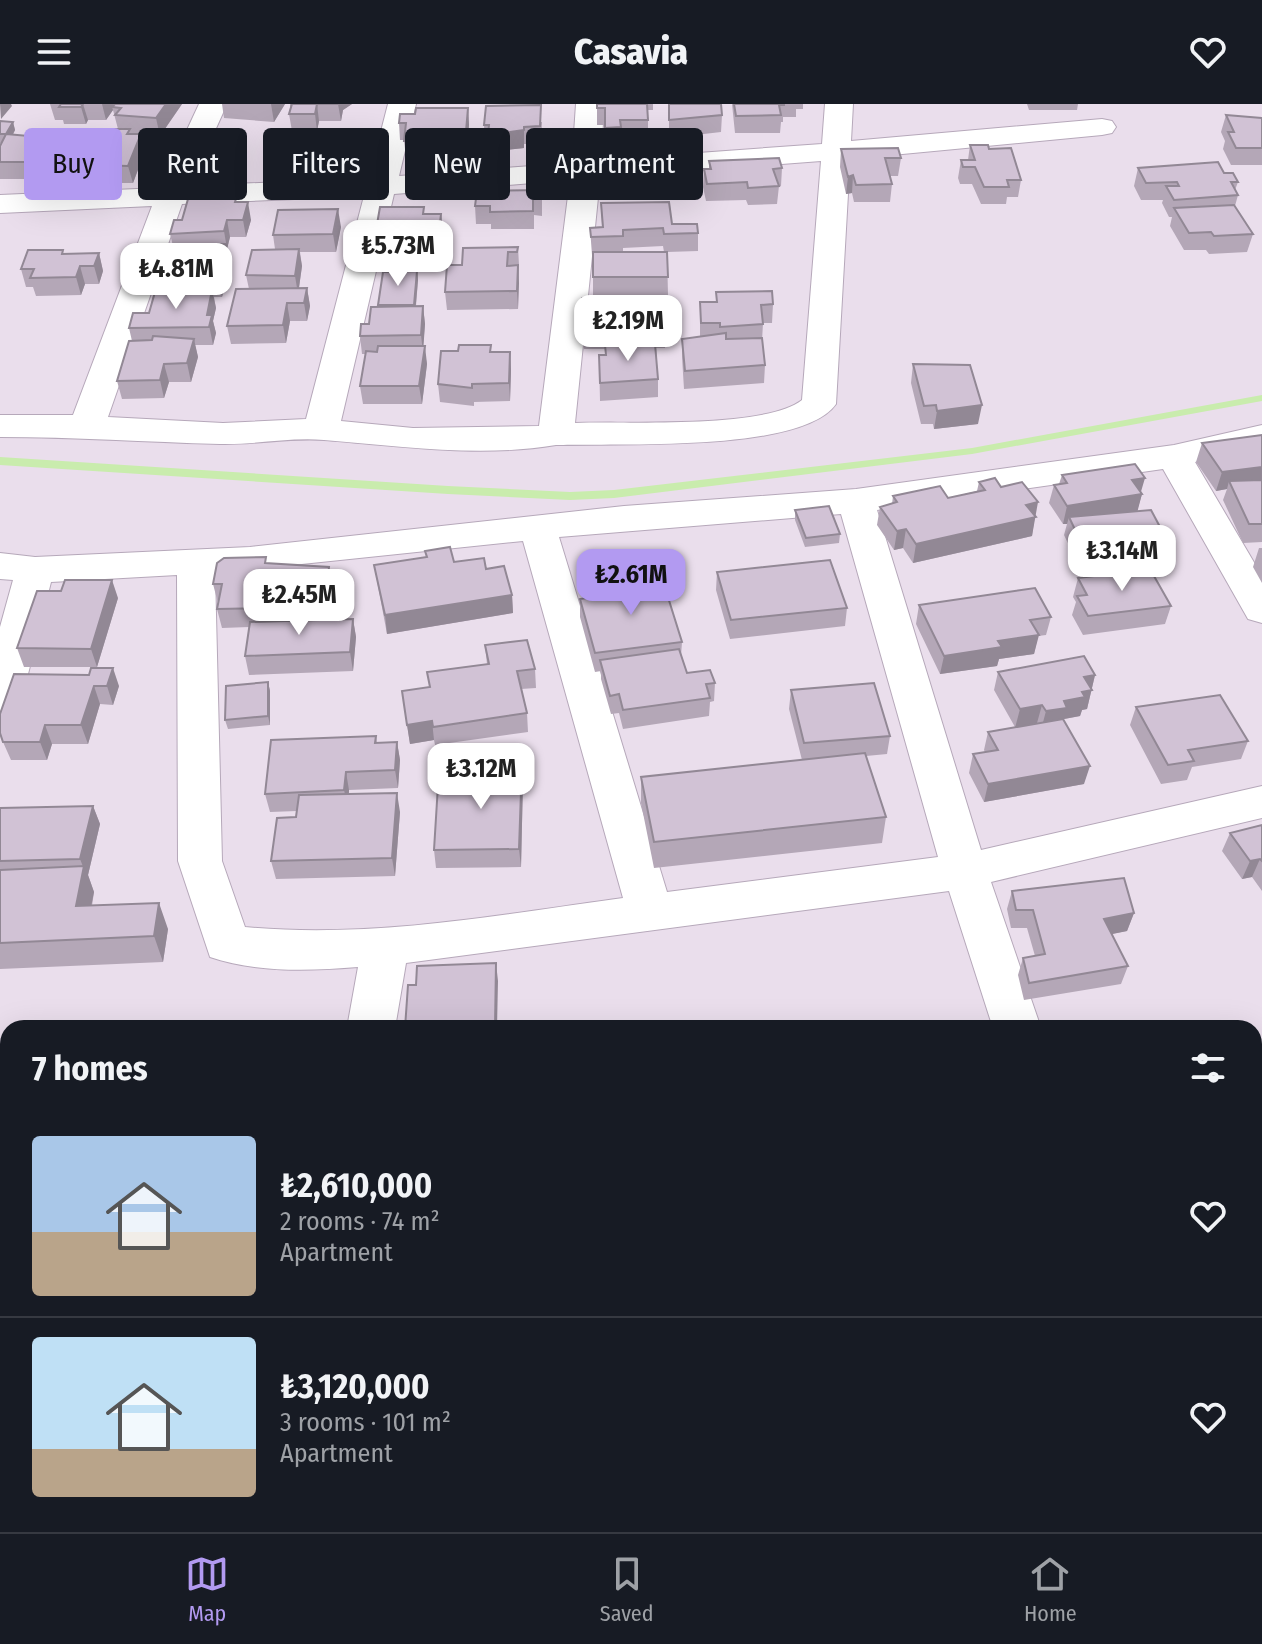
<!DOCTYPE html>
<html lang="en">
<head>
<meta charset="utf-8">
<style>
  :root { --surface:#171b24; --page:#242831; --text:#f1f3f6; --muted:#9ea1a6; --line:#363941; --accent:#b29af1 }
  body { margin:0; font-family:"Fira Sans Condensed",sans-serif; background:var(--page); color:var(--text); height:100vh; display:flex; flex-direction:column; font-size:30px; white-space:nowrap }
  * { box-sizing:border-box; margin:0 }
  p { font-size:26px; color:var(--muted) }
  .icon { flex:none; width:44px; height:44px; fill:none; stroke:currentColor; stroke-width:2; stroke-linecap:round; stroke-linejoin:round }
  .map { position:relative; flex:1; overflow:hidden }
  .side { position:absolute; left:0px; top:916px; width:1262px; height:512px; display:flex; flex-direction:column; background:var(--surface); border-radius:24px 24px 0 0; box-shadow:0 8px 32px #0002 }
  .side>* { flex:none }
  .guide { position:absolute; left:24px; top:24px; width:800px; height:72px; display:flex; gap:16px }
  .price { position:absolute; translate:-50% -68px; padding:0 18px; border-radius:16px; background:#fff; color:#222; font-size:26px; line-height:52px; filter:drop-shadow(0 2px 4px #0008) }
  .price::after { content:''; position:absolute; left:50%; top:48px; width:24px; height:18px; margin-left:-12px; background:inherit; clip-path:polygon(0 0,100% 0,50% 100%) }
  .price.selected { background:var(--accent); color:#111 }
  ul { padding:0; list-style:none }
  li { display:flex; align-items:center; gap:24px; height:200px; padding:0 32px }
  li+li { border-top:2px solid var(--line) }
  li span { display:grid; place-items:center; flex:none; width:224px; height:160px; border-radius:8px; color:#555 }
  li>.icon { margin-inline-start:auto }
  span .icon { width:96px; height:96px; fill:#fffc; stroke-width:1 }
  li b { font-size:34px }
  h2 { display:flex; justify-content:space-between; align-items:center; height:96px; padding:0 32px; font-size:34px }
  .chip { padding:0 28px; border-radius:8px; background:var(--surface); box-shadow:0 8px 32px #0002; font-size:28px; line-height:72px }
  .chip.selected { background:var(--accent); color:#111 }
  header { display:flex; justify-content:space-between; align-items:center; height:104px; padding:0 32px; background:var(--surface); font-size:36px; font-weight:800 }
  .dock { display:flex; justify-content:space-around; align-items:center; height:112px; border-top:2px solid var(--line); background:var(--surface); font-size:22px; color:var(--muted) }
  .dock a { display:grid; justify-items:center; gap:4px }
  .dock .selected { color:var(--accent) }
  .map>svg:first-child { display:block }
  .residential { fill:#eadeec; fill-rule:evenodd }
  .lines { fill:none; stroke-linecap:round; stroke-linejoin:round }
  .stream { fill:#c9ecad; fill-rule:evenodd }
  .minor-casing { stroke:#b6a8ba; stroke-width:2 }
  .minor { fill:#fff; fill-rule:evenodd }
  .wall { fill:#b4a7b7; fill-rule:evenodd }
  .shaded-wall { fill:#928895 }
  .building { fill:#d1c2d5; stroke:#928895; stroke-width:2 }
</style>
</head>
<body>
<header><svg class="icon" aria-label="menu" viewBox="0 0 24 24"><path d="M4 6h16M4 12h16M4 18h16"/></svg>Casavia<svg class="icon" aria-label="heart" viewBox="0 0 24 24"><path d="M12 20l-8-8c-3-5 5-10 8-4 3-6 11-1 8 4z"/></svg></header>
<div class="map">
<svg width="1262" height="1428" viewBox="0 0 1262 1428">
  <rect width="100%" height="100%" fill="#f3ebf4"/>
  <path class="residential" d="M0 0H1262V1428H0ZM8 924H1254V1420H8Z"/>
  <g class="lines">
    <path class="stream" d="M1262 291V297L972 350 614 394 570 396 448 390 0 361V353L448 382 570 388 614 386 972 344Z"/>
    <defs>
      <path id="minor" d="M199 0H227L190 82 369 74 388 0H416L399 72 572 59 576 0H604L601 56 822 40 825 0H853L851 37 1102 15 1112 17 1116 23 1112 29 1102 31 850 55 836 300C802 349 616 339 556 341 479 354 402 342 324 336 290 333 255 341 220 340 147 338 74 333 0 333V311H73L152 102 0 109V91L160 84ZM821 57 802 296C765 325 626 317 575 319L600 74ZM570 76 539 322 413 324 341 317 394 90ZM364 92 306 315 223 319 108 313 182 100Z
        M1262 321V343L1195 358 1262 472V519L1248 515 1163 365 877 406 981 746 1262 682V714L991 778 1041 924H993L949 787 406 859 395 924H347L358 863C310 867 257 869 210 853L178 757 177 471 51 478 21 598 15 608 0 613V523L13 476 0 475V449L35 453 250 443 624 402 856 385 1174 341ZM841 410 938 753 667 788 559 433ZM523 437 623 794C498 811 371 835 245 823L222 757 215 469Z
        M257 1420H317L315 1428H255Z
        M1131 1420H1191L1194 1428H1134Z"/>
    </defs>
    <use href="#minor" class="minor-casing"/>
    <use href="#minor" class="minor"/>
  </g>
  <path class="wall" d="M50 0H182L160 32 142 30 145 47 133 79H97L94 67H91L86 49 118 25 113 6 106 16H88L86 20H64L63 16H55Z
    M222 0H285L274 18 224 14Z
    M290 0H352L343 6 341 17H319L317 27H292L289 10 290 4Z
    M597 0H653V6H648V33H621V41H605V21H597Z
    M669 0 722 11 721 28 669 34Z
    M732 0H803V5H796V13H783V18H781L780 29H735Z
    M1027 0H1078L1077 6H1029Z
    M468 4 469 21 466 56 406 54 404 36H400L399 19 415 10Z
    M1226 11 1262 14V61H1231L1223 45 1225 37 1221 28Z
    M0 17 13 18 15 26 13 31 57 51 46 75H0V42L2 39H0Z
    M542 18 541 40H524V44L489 48 488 38H485L484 21Z
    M970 41 989 45 1021 76 1018 93H1007L1006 100H981L972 80H960L958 74 961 56H968Z
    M841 45 901 54 898 72H890L892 80 890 98H854L852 89 846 90 840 63Z
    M709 57 782 64 781 82H779L777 100 748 101 746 96 706 97 703 83 704 65H709Z
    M1138 64 1224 69 1238 78 1235 86 1238 91 1235 102 1253 130 1247 148 1209 150 1206 146H1184L1170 122 1172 113H1169L1162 99 1163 96H1141L1134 82Z
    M542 86V112L534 111V125H491V120H476L475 102Z
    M240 98 251 116 246 133H230L227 145 230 158 222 193H214L216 204 213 217 216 229 213 241H195L198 253 191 278H169L164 294 122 295 117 277 132 237 129 224 149 209 154 188H149L145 170 173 142 170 130 182 116Z
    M601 99 698 129V147L667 148 668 191H593V151H592L590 124 602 123ZM663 142 664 148H623V144Z
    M441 110 443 127 439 160 375 161 373 143Z
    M341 123 336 148H300L302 162 299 184H307L310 202 307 217H290L286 239 231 240 227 222 249 185 246 171 275 145 273 131Z
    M518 143 519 161 518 205 447 206 445 188 462 161Z
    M99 149 103 167 99 180H85L81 191 36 192 33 183H26L21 165 64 150Z
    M417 167 418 176 416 202H423L425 220 423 242 427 260 422 300H363L360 282 366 250H362L360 232 369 220 378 202 383 168Z
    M716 188 773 200 772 219H763L762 237 765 261 764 279 684 285 682 253V235L700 233V198H716Z
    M582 194 665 226V244H656L658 275V293L600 297 599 251H606L605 245H584Z
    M491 241V248H510L511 266 510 297 474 298V302L440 298 438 280 458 247Z
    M913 260 978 320 934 325 933 320H921L911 279Z
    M1262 331V438L1243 439 1223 396 1227 385 1216 387 1196 358 1202 339Z
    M1062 371 1141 388 1142 390 1137 407 1168 438 1162 457 1128 460 1127 463 1117 464 1115 470 1171 502 1165 520 1083 531 1072 511 1076 498 1073 493 1078 474 1084 473 1064 431 1067 420H1063L1049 399 1054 381 1059 380Z
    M979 378 1001 383 1035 411 1032 432 913 459 903 444 894 446 877 421 880 403 892 400 893 392 948 394 977 387Z
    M795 406 840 430 839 439 805 443 795 416Z
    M1259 444H1262V479L1253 463Z
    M425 447 454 458 486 465 512 491 513 509 387 530 374 461 426 453Z
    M267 459 332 481 328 516 353 515 356 533 353 567 249 571 245 552 249 523 222 524 217 505 218 499 213 480Z
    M717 468 847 504 845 522 730 535 716 486Z
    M612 481 682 538 681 552 687 569 715 579 714 597 710 598 709 612 623 625 619 609 611 610 601 575V567L595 568 580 513V495L612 490Z
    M118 494 97 563H24L17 544Z
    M919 501 1051 513 1046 531 1038 532 1034 550 999 555 997 562 940 570 916 520Z
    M485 541 535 565 536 584 521 585 527 609 528 628 435 641 434 636 410 640 402 587 429 583 487 560Z
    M998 568 1095 571 1087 605 1082 606 1080 612 1064 615V616L1084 680 984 698 969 669 973 650 985 648 984 646 988 628 1015 623 994 586Z
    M14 570 119 582 113 601 100 600 88 640H52L47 656H11L3 638Z
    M268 578 270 587V621L228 625 225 616Z
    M791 586 890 632 887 650 866 652 886 713 882 739 654 764 641 699V673L802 656 789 605Z
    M1136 603 1248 637 1241 655 1192 663 1187 676 1161 680 1130 621Z
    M376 632 377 639 397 638 400 656 398 684 349 686V690L400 708 395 772 276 775 271 757 296 713 297 707 270 708 265 690Z
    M523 676 521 763 436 764 434 746Z
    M93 702 100 720 88 771 94 788 92 802 168 825 163 858 0 865V704Z
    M1262 721V787L1252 773 1242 775 1222 747 1230 729Z
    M1012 787 1134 809 1127 827 1111 830 1128 862 1121 880 1024 896 1018 871 1023 854 1035 852 1027 824H1011L1007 805Z
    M0 1049 8 1050V1117H0Z
    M1254 1075H1262V1182H1254Z
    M632 1420H766L632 1424Z
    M1175 1420H1254L1262 1428H1184V1425L1175 1424Z"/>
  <path class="shaded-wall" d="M0 0H11L12 2 1 15Z
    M83 0 88 16 86 20 81 3Z
    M102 0H114L112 3 113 6 106 16Z
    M166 0H182L160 32 156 14Z
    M271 0H285L274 18Z
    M317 0 319 17 317 27 315 10Z
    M338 0H352L343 6 341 17Z
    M468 4 469 21 466 56 465 39Z
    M13 18 15 26 8 39 6 30Z
    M524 23V44L489 48 488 31Z
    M141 30 145 47 133 79 128 62Z
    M52 34 57 51 46 75 41 58Z
    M853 71 852 89 846 90 848 73Z
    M248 98 251 116 246 133 243 116Z
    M338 105 341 123 336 148 333 130Z
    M441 110 443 127 439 160 437 143Z
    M227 116 230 133 227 145 224 127Z
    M226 140 230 158 222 193 218 175Z
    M299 145 302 162 298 190 295 172Z
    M99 149 103 167 99 180 94 162Z
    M518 161 519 179 518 205 517 187Z
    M80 162 85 180 81 191 76 173Z
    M417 167 418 176 415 210 414 201Z
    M307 184 310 202 307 217 304 199Z
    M212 186 216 204 213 217 216 229 213 241 207 211Z
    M287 199 290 217 286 239 283 221Z
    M423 202 425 220 423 249 421 231Z
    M194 235 198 253 191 278 187 259Z
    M425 242 427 260 422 300 419 282Z
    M510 248 511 266 510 297 509 279Z
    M164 260 169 278 164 294 160 276Z
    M982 301 978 320 934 325 937 307Z
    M1262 363V381L1229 377 1227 385 1216 387 1222 368Z
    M1145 374 1140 391 1142 390 1137 409 1069 413 1067 420H1063L1067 402 1132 376Z
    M1038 398 1032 432 913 459 916 440 1026 401Z
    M906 425 903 444 894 446 897 427Z
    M329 463 332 481 328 521 324 503Z
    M112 476 118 494 97 563 91 545Z
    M512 491 513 509 387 530 385 511Z
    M353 515 356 533 353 567 350 548Z
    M1039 531 1034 550 999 555 997 562 940 570 944 552 998 537Z
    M113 564 119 582 113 601 107 582Z
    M1095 571 1087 605 1082 606 1080 612 1064 615 1062 622 1041 626 1046 607 1064 597 1084 573Z
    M268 578 270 587V621L268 612Z
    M94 582 100 600 88 640 81 621Z
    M1042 601 1037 619 1015 624 1020 605Z
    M432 617 434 636 410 640 407 621Z
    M45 621 52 640 47 656 40 638Z
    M397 638 400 656 398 684 395 666Z
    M522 658 523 676 521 763 519 745Z
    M1090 662 1084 680 984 698 988 680Z
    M346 668 349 686 348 704 344 686Z
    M397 689 400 708 395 772 392 754Z
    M93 702 100 720 88 771 94 788 86 828 76 802 84 765 80 755Z
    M1260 755 1252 773 1242 775 1250 757Z
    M159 799 168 825 163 858 154 832Z
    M1134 809 1127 827 1098 833 1104 815Z
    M496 859 498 877 497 924H495Z
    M2 937 8 948V960H0V941Z
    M8 969V1005L0 1022V986Z
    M8 1326V1394L0 1420V1352Z"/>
  <path class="building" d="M61 0H83L81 3H59Z
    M115 0H166L156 14 115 11 121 4 112 3Z
    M292 0H338H317L315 10H289Z
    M597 0H647L648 16H620L621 23 605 24V4H597Z
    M669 0H721L722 11 669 16Z
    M734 0H784V1H779L781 11 736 12Z
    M541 1 540 22 524 23V26L488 31 489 21H484L486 2Z
    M416 4H468L465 39 404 37 406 19H399L400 10H415Z
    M1226 11 1262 14V44H1236L1228 28H1234Z
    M0 17 13 18 6 30H0Z
    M97 25H130L127 30H141L128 62 93 61 98 49H86Z
    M6 30 52 34 41 58H0V42Z
    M970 41H988L989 45 1011 44 1021 76H1007L1009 83H984L975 63H963L961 56H975Z
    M898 44 901 54H885L892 80 856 81 853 71 848 73 841 45Z
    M779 54 782 64 773 65 779 82 748 84 747 78 707 80 704 65H711L709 57Z
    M1218 58 1224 69H1233L1238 78H1231L1238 91 1174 96 1166 82H1179L1177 78 1146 79 1138 64Z
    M542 86 541 94H533V107L490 108V102H475L477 87Z
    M190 88H238L235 98H248L243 116H227L224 127 170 130 174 116H182Z
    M669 98 672 120H697L698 129 664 130 663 124 623 126V132L591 133 590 124 603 123 601 99Z
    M1234 101 1253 130 1214 132 1211 128 1189 129 1174 104Z
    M380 103H424L423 110H441L437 143H373Z
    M338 105 333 130 273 131 278 106Z
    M226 140 218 175 157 176 158 170H145L153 142Z
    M518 143 517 148H508L507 162 518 161 517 187 445 188 447 161H462L463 144Z
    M299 145 295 172 246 171 252 146Z
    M28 146H63L62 150 99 149 94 162H80L76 173 30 174 34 165H21Z
    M593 148H667L668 173H593Z
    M417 167 414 201H378L383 168Z
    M307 184 304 199H287L283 221 227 222 236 185Z
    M212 186 207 211H212L209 223 129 224 133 209H149L155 188Z
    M772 187 773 200 761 201 763 220 720 223V219H701L700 198H717L716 188Z
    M662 193 665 226 583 227 582 194Z
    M423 202 421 231 360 232 361 220H369L371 203Z
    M726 229V235L762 234 765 261 685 267 682 235Z
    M153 232 194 235 187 259 164 260 160 276 117 277 129 237 152 236Z
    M655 240 658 275 600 279 599 251H606L605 241Z
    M459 241H491L490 248H510L509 279 472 280V284L438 280 441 247H458Z
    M378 242H425L419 282H360L366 247 377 248Z
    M913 260 970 261 982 301 937 307 936 301 924 302Z
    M1262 331V363L1222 368 1202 339Z
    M1135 360 1145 374 1132 376 1142 390 1067 402 1054 381 1067 379 1062 371Z
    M995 374 1001 383 1022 378 1038 398 1026 401 1036 413 916 440 906 425 897 427 880 403 897 398 893 392 940 382 948 394 985 386 979 378Z
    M1262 376V420H1249L1229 377Z
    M829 402 840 430 806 434 795 406Z
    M1151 406 1168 438 1131 441 1133 444 1117 446 1120 452 1089 455 1069 413Z
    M450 443 454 458 484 454 486 465 504 462 512 491 385 511 374 461 427 453 425 447Z
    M266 453 265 459 329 463 324 503 217 505 222 480H213L217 459 224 454Z
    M830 456 847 504 731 516 717 468Z
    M1150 465 1171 502 1088 512 1077 492 1087 491 1078 474Z
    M662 474 682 538 595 549 580 495 615 490 612 481Z
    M65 476H112L91 545 17 544 37 487H61Z
    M1035 484 1051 513 1030 516 1039 531 998 537 1002 543 944 552 919 501Z
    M353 515 350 548 245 552 250 518Z
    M527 536 535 565 517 567 527 609 433 623 432 617 407 621 402 587 430 583 427 568 489 560 485 541Z
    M679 545 687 569 710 566 715 579 706 580 710 594 623 606 619 590 610 592 600 556Z
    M1084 552 1095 571 1084 573 1092 586 1082 588 1085 593 1064 597 1067 604 1046 607 1042 601 1020 605 998 568Z
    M91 564H113L107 582H94L81 621H45L40 638H3L0 629V610L14 570 89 571Z
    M268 578V612L225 616 226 582Z
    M874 579 890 632 804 639 791 586Z
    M1220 591 1248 637 1188 646 1194 657 1168 661 1136 603Z
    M1063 615 1090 662 988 680 973 650 998 646 988 628Z
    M376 632 375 639 397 638 395 666 346 668 344 686 265 690 271 636Z
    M865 649 886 713 654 738 641 673Z
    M479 658H522L519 745 434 746 438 681H478Z
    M397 689 392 754 271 757 277 714 296 713 299 691Z
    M93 702 80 755 0 757V704Z
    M1262 721V757L1260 755 1250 757 1230 729Z
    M84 762 76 802 159 799 154 832 0 839V766Z
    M1124 774 1134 809 1104 815 1128 862 1029 879 1023 854 1045 850 1033 806H1016L1012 787Z
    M496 859 495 924H405L408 881H416L417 862Z
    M0 951 8 952V969L0 986Z
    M0 1049 8 1050V1102H0Z
    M1254 1075H1262V1167H1254Z
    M0 1276H8V1326L0 1352Z
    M1254 1316 1262 1317V1428H1249L1248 1420H1254Z
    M1200 1420H1233L1234 1425 1200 1423Z"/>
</svg>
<b class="price" style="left:398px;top:184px">₺5.73M</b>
<b class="price" style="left:176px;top:207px">₺4.81M</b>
<b class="price" style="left:628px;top:259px">₺2.19M</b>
<b class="price" style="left:1122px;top:489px">₺3.14M</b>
<b class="price selected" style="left:631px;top:513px">₺2.61M</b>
<b class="price" style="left:299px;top:533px">₺2.45M</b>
<b class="price" style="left:481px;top:707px">₺3.12M</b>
<div class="guide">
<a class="chip selected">Buy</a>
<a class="chip">Rent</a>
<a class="chip">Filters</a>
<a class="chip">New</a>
<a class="chip">Apartment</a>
</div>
<section class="side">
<h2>7 homes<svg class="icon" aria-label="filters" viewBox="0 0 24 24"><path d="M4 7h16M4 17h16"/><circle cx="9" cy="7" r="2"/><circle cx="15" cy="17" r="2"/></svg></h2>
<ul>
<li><span style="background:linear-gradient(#a9c7e8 60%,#b9a48a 0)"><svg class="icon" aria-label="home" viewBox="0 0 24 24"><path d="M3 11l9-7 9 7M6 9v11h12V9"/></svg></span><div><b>₺2,610,000</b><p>2 rooms · 74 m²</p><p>Apartment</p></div><svg class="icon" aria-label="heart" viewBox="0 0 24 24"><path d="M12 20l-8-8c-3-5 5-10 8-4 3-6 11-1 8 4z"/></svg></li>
<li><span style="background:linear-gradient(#bfe0f5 70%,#b9a48a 0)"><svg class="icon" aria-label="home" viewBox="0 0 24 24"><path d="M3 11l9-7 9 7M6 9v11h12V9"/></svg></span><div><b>₺3,120,000</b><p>3 rooms · 101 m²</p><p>Apartment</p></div><svg class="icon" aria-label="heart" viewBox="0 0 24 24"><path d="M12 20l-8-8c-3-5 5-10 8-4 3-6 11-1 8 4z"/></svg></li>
</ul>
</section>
</div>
<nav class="dock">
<a class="selected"><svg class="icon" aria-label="map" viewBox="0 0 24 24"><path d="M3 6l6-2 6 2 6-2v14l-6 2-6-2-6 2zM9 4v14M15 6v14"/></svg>Map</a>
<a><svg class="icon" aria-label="saved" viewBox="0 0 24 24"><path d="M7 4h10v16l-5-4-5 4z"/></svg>Saved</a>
<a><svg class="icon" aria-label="home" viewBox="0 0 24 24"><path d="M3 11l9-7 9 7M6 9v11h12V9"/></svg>Home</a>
</nav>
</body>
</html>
